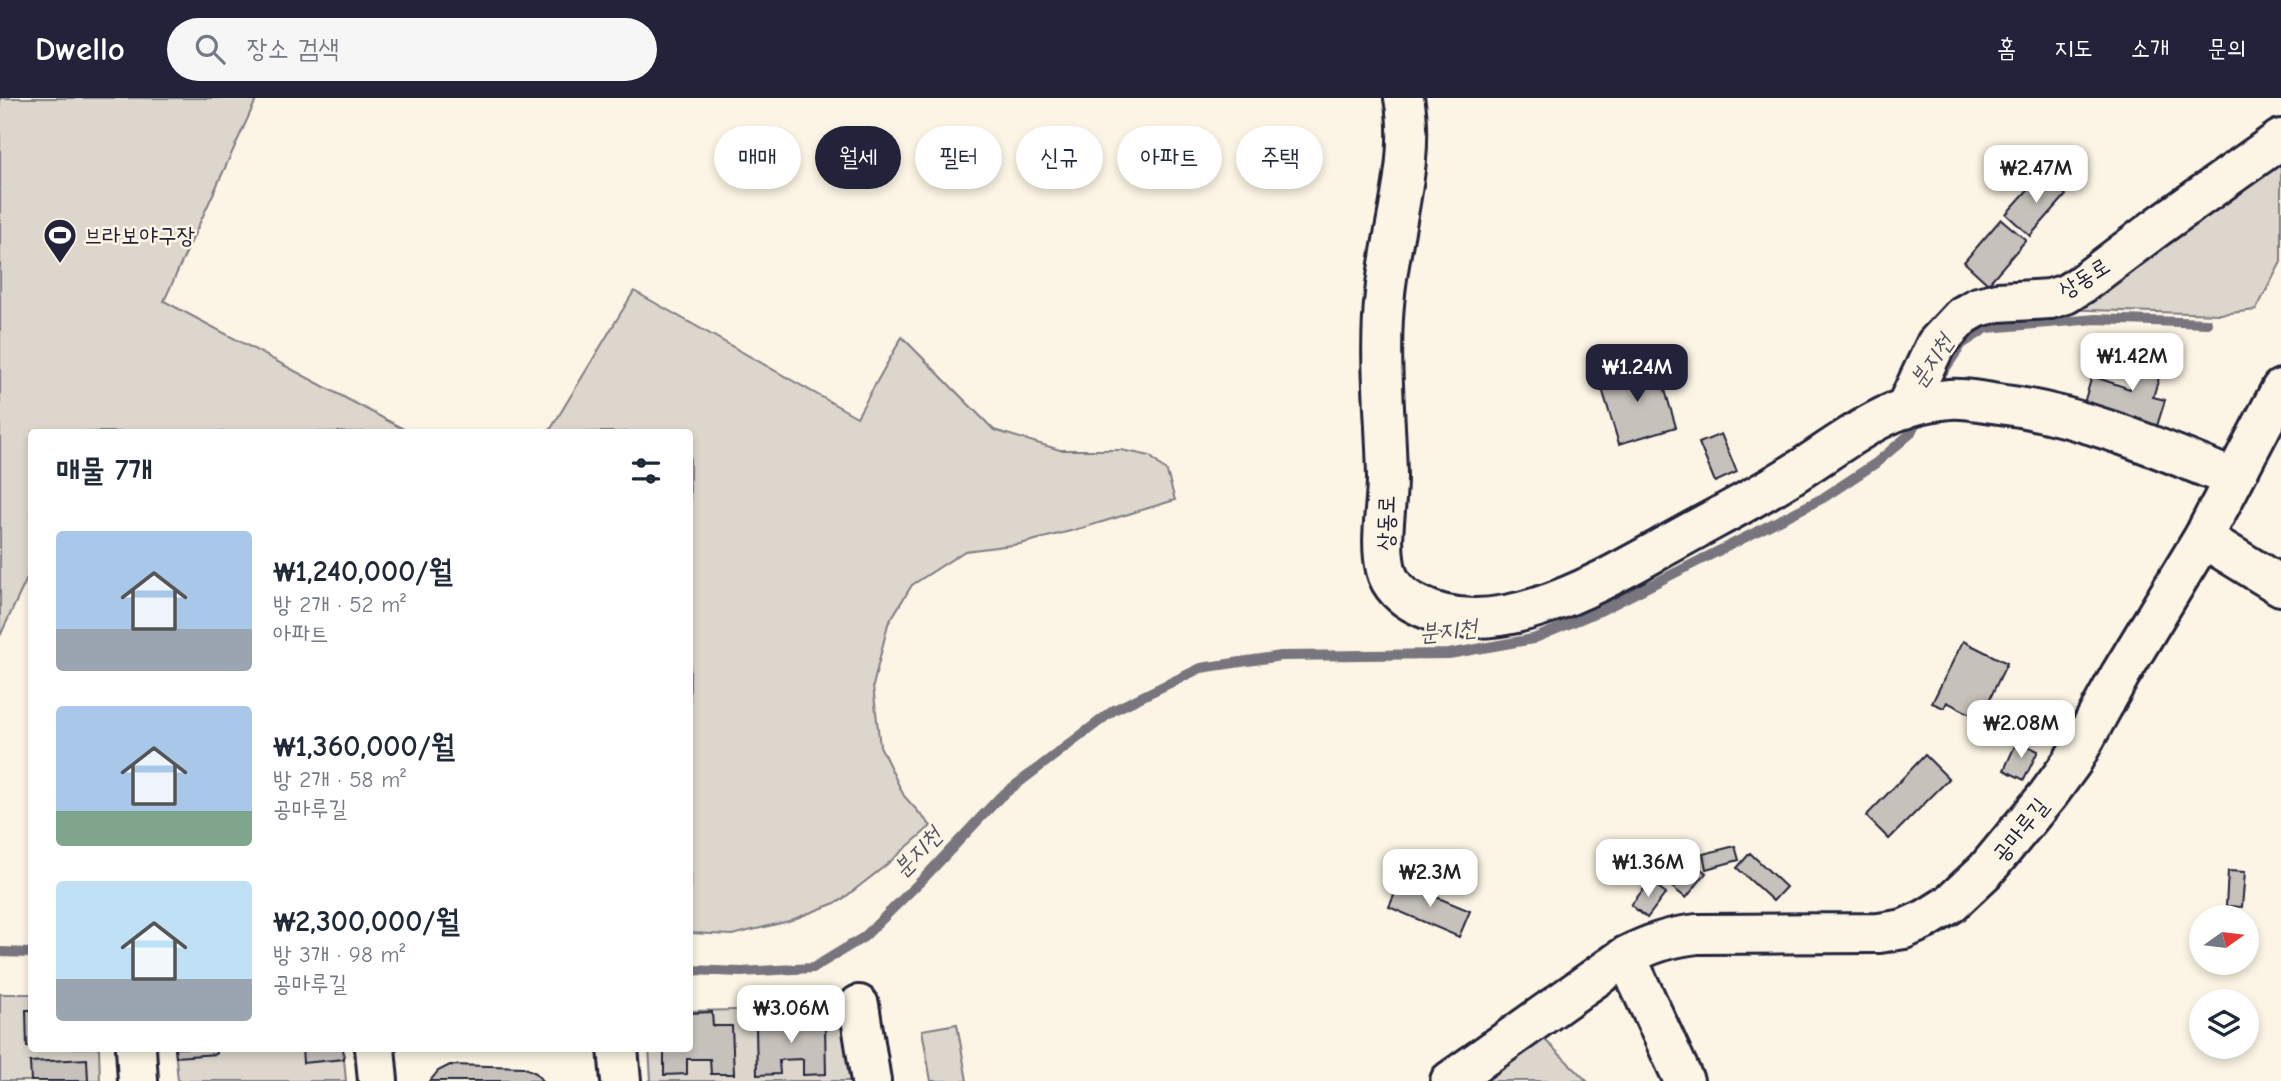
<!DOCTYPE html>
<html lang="ko">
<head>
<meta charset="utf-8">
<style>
  :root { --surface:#fff; --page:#f6f6f7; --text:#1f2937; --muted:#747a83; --accent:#22223b }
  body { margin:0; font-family:"Comic Neue","Poor Story",sans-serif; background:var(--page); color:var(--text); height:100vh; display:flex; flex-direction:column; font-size:26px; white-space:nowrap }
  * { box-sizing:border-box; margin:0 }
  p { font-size:23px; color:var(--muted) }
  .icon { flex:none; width:38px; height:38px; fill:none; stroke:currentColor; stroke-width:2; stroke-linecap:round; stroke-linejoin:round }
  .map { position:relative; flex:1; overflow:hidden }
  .side { position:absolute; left:28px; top:331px; width:665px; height:623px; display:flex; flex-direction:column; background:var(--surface); border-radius:7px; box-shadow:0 4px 10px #0003 }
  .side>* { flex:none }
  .guide { position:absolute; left:714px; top:28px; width:665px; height:63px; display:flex; gap:14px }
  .needle { width:46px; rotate:76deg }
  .tools { position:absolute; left:2189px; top:807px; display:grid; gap:14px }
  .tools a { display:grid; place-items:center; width:70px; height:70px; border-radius:50%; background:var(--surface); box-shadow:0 4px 10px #0003; font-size:35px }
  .price { position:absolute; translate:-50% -60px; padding:0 16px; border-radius:14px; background:#fff; color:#222; font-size:23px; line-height:46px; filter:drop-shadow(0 2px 4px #0008) }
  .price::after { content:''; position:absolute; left:50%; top:42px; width:21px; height:16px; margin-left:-10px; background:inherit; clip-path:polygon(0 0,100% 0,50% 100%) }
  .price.on { background:var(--accent); color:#fff }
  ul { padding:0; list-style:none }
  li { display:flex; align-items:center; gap:21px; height:175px; padding:0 28px }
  li span { display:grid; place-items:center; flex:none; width:196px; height:140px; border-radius:7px; color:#555 }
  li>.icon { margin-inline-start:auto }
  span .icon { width:84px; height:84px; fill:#fffc; stroke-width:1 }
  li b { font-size:30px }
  h2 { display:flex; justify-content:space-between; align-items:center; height:84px; padding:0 28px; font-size:30px }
  .pill { padding:0 24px; border-radius:32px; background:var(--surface); box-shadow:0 4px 10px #0003; font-size:24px; line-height:63px }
  .pill.on { background:var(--accent); color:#fff }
  header { display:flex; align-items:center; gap:42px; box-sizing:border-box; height:98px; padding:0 35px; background:var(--accent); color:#fff }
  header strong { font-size:33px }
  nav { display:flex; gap:38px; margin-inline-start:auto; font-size:24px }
  .search { width:490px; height:63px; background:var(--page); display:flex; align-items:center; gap:18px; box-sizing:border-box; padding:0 24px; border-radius:38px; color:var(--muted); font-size:26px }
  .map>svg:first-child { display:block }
  .green { fill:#dcd6cc; stroke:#7f7c84; stroke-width:2 }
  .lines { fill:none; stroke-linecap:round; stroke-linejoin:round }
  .stream { stroke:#78757e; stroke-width:10 }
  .building { fill:#c6c1bb; stroke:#22223b; stroke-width:2 }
  .minor-casing { stroke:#22223b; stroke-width:44 }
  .minor { stroke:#fcf5e5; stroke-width:38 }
  .labels { text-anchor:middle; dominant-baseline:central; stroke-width:5; stroke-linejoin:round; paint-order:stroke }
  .poi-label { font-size:23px; fill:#22223b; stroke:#fcf5e5; text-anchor:start }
  .street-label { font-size:23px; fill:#22223b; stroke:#fcf5e5 }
  .water-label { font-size:24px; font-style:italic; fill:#545362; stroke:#fcf5e5 }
</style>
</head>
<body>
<header>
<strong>Dwello</strong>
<div class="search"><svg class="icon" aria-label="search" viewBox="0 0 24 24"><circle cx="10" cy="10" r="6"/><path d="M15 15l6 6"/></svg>장소 검색</div>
<nav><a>홈</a><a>지도</a><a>소개</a><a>문의</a></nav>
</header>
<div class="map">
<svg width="2281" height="983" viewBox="0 0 2281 983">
  <rect width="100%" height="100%" fill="#fcf5e5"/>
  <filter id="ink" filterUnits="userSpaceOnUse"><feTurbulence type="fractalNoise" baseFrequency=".0143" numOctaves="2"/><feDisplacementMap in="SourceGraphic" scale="14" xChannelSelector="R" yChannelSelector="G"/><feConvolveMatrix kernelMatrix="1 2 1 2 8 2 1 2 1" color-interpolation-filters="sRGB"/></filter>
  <g filter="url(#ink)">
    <path class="green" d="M0 0H257L164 203 409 334H32L31 472 0 538Z
      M2281 49V164L2256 212 2221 216 2059 211Z
      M634 193 857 319 902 239 994 332 1060 352H1121L1150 358 1167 374 1175 402 1082 430 1020 446 965 453 912 487 888 526 873 588 880 648 904 698 931 728 885 768 840 803 789 823 732 837 690 835V334H549Z
      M0 896H31L32 950H99L100 983H0Z
      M829 910C854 923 849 959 850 983H648L651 982 649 950H690V913Z
      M957 926 967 983H931L922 932Z
      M1542 939 1587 983H1478Z
      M175 950H343L346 983H178Z"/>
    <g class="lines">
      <path class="stream" d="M1941 277 1962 246 1987 230 2096 221 2207 225
        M0 854 32 855
        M690 872 741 874 813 870 864 839 924 780 1000 699 1114 612 1201 570 1281 558 1449 556 1533 541 1600 513 1823 400 1876 365 1910 336 1920 316"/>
    </g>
    <path class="building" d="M2042 76 2066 97 2030 138 2006 116Z
      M2001 121 2026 142 1988 186 1964 164Z
      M2142 253 2165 261 2153 299 2165 302 2157 328 2084 305 2092 278 2130 291Z
      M1647 266 1652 285 1662 282 1676 329 1619 346 1599 281Z
      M1721 336 1737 374 1715 384 1699 345Z
      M1963 543 2007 565 1980 621 1947 604 1944 610 1932 605Z
      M2017 643 2038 653 2024 682 2004 672Z
      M1925 657 1949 681 1889 741 1866 718Z
      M1735 748 1739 762 1706 771 1703 756Z
      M1750 755 1786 789 1773 803 1737 770Z
      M1692 764 1706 775 1686 800 1672 789Z
      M2228 773 2245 774 2242 809 2226 808Z
      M1650 783 1666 795 1647 820 1631 807Z
      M1400 784 1470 813 1459 839 1389 809Z
      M26 912H32V949H27Z
      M712 914 713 928H732L734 976H711L710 961H687V976L664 977V950H690V915Z
      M805 914V928H825L826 976 803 977V961L779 962 780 976 757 977 756 929H776V915Z
      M175 950H216V956L176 959Z
      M302 950H343L344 961 303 965Z
      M87 961 88 983H31L30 964Z
      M450 967 523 969 536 975 542 983H430L438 973Z"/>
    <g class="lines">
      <defs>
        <path id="minor" d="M1404 0C1416 62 1391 133 1385 196 1378 258 1386 319 1387 380 1387 410 1379 442 1386 472 1390 488 1403 500 1418 507 1496 548 1602 483 1669 446 1706 425 1744 406 1780 384 1812 365 1843 341 1876 323 1898 311 1925 303 1950 301 1964 300 1979 303 1992 305 2077 315 2157 349 2234 381
          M1905 311 1936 246 1962 218 1978 209 1998 204 2050 201 2066 196 2082 186 2156 130 2281 41
          M2203 440 2281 488
          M1626 858 1684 983
          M859 907 871 983
          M136 950 138 983
          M375 950 378 983
          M618 950 621 983
          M1450 983 1626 858C1650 846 1670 839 1697 836L1879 835 1904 831 1926 821 1950 806 1986 772 2048 697 2072 664 2120 577 2203 440 2281 291"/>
      </defs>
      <use href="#minor" class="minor-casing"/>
      <use href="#minor" class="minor"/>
    </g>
  </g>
  <defs>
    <symbol id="stadium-pin" viewBox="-11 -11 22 30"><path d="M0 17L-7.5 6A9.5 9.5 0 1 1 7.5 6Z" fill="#22223b" stroke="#fcf5e5"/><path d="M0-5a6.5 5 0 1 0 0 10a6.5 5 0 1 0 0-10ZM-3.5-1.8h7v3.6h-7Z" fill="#fff"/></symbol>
  </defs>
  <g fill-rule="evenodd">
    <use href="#stadium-pin" x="41" y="118" width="38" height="52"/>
  </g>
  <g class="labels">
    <g class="poi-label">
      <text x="84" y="137">브라보야구장</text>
    </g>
    <g class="street-label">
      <text transform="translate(2084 180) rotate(-32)">상동로</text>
      <text transform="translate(1386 425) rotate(-89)">상동로</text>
      <text transform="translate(2020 732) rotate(-51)">공마루길</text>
    </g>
    <g class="water-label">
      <text transform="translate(1931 263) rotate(-56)">분지천</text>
      <text transform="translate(1448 532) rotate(-6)">분지천</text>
      <text transform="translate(917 754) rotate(-46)">분지천</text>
    </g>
  </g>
</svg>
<div class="tools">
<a><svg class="needle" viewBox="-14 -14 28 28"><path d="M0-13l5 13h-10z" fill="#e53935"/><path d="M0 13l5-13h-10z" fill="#747a83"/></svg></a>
<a><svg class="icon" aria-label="layers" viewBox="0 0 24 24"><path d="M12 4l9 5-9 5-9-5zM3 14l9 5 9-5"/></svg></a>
</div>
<b class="price" style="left:2036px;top:107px">₩2.47M</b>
<b class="price" style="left:2132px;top:295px">₩1.42M</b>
<b class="price on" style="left:1637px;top:306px">₩1.24M</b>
<b class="price" style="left:2021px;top:662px">₩2.08M</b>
<b class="price" style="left:1648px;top:801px">₩1.36M</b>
<b class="price" style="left:1430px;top:811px">₩2.3M</b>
<b class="price" style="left:791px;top:947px">₩3.06M</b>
<div class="guide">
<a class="pill">매매</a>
<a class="pill on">월세</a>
<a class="pill">필터</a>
<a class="pill">신규</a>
<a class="pill">아파트</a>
<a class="pill">주택</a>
</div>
<section class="side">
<h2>매물 7개<svg class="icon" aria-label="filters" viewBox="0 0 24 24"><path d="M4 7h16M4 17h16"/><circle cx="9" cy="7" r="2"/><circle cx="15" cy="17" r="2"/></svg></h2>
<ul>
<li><span style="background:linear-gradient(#a9c7e8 70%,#9aa5b1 0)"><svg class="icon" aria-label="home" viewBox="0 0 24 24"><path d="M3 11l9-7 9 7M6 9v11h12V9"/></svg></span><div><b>₩1,240,000/월</b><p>방 2개 · 52 m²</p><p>아파트</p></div></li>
<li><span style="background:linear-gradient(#a9c7e8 75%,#7fa58c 0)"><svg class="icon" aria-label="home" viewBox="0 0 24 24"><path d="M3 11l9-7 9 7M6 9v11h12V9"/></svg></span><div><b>₩1,360,000/월</b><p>방 2개 · 58 m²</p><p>공마루길</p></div></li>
<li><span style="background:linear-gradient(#bfe0f5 70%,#9aa5b1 0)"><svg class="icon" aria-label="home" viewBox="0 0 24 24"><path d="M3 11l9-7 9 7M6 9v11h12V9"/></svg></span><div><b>₩2,300,000/월</b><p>방 3개 · 98 m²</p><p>공마루길</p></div></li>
</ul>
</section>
</div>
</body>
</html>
